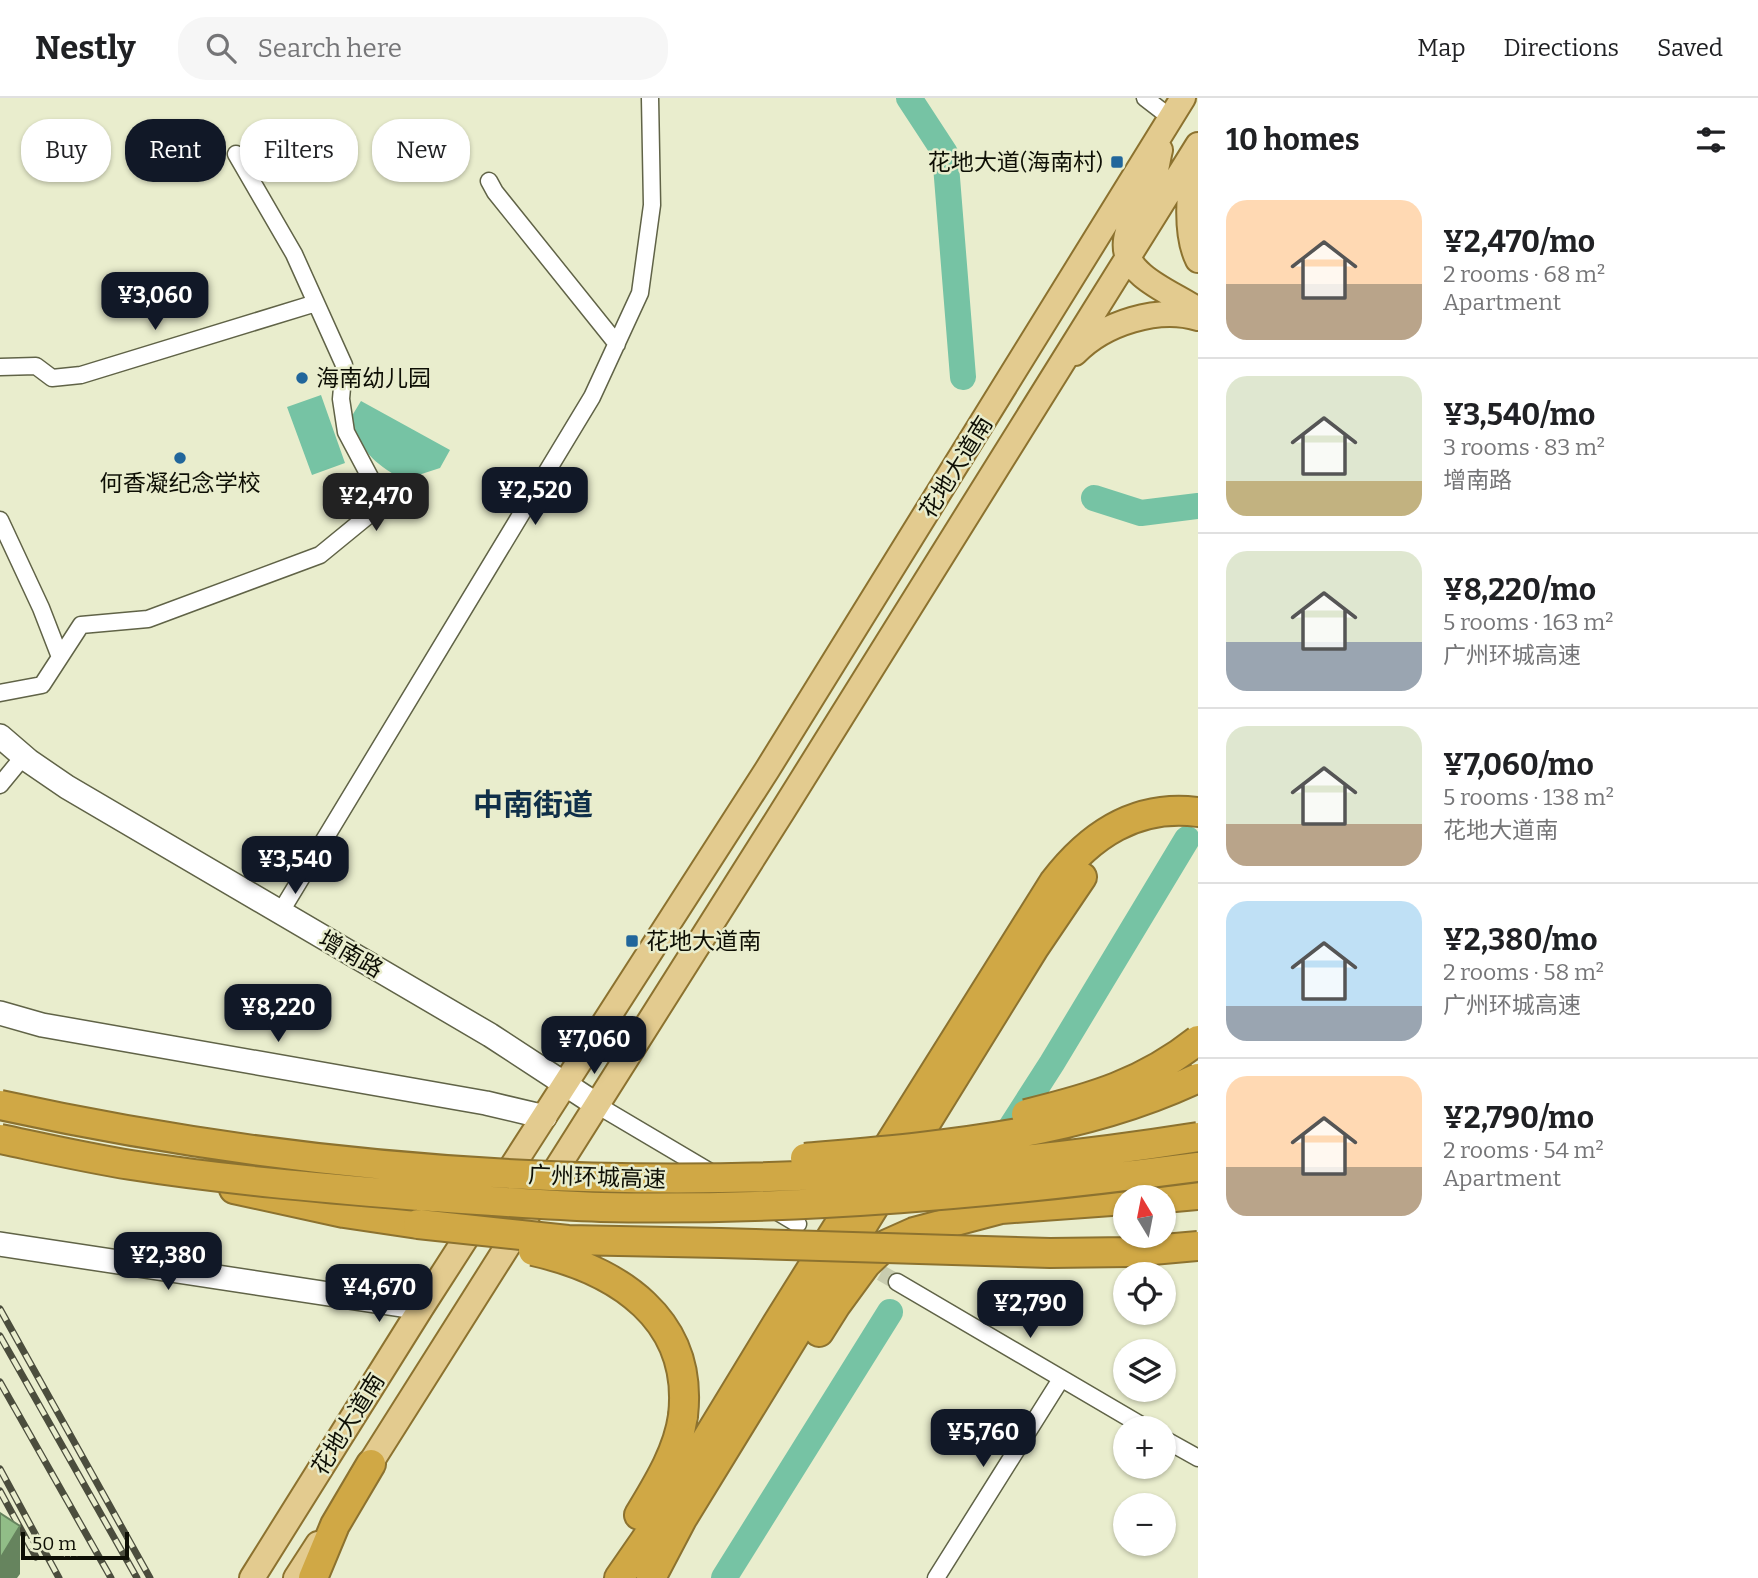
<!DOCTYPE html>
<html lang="en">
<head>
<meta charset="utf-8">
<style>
  :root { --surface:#fff; --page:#f6f6f6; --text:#202124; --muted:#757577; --line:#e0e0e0; --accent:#111827 }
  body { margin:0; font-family:Bitter,"Noto Sans SC",serif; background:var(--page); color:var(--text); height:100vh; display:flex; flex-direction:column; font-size:26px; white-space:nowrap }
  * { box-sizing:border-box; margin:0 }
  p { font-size:23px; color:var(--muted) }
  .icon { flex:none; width:38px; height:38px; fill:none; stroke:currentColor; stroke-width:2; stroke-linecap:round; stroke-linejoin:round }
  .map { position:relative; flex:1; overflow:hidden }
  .drawer { display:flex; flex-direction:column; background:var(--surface); width:560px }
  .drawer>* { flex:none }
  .banner { position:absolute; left:21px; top:21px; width:665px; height:63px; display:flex; gap:14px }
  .needle { width:46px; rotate:350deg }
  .controls { position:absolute; left:1113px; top:1087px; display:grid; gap:14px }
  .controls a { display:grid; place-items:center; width:63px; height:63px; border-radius:50%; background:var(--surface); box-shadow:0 2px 5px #0004; font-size:35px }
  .scale { position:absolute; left:21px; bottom:18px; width:108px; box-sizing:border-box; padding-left:7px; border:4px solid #0e0f05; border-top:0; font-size:19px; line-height:24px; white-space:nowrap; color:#0e0f05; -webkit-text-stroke:5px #e9edcd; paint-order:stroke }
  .price { position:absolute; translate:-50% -60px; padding:0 16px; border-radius:14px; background:var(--accent); color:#fff; font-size:23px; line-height:46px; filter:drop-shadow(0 2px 4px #0008) }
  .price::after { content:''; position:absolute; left:50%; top:42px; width:21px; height:16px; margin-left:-10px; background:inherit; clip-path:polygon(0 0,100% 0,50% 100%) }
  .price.selected { background:#222; color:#fff }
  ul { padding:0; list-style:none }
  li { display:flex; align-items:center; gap:21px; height:175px; padding:0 28px }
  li+li { border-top:2px solid var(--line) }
  li span { display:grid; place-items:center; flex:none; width:196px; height:140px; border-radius:21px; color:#555 }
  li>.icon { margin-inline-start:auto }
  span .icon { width:84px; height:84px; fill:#fffc; stroke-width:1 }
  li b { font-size:30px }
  h2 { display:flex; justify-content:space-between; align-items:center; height:84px; padding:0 28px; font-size:30px }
  .chip { padding:0 24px; border-radius:28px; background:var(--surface); box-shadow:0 2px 5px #0004; font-size:24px; line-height:63px }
  .chip.selected { background:var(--accent); color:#fff }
  header { display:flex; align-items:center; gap:42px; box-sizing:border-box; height:98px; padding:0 35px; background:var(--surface); border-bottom:2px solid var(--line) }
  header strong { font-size:33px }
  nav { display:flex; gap:38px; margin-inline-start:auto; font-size:24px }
  .search { width:490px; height:63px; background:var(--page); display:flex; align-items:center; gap:18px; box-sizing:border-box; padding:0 24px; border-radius:28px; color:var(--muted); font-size:26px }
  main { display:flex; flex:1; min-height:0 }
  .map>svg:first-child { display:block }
  .water { fill:#76c3a4 }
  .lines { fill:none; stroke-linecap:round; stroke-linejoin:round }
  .river { stroke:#76c3a4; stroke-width:26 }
  .street-tunnel { stroke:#c8ccaf; stroke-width:16; stroke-dasharray:16 8; stroke-linecap:butt }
  .street-casing { stroke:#606347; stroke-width:19 }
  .secondary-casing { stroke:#606347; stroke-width:26 }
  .primary-casing { stroke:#8c722f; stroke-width:28 }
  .highway-casing { stroke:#8c722f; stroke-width:32 }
  .street { stroke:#fff; stroke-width:16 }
  .secondary { stroke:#fff; stroke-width:23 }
  .primary { stroke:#e3cb8f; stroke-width:24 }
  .highway { stroke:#d0a845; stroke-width:28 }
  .rail-casing { stroke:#4b4d3d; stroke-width:7 }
  .rail { stroke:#e9edcd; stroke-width:4.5; stroke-dasharray:13; stroke-linecap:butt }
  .highway-bridge-casing { stroke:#8c722f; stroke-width:32; stroke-linecap:butt }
  .highway-bridge { stroke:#d0a845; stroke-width:28 }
  .shaded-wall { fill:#66845e }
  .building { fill:#91bd87; stroke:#66845e; stroke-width:2 }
  .poi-dot { fill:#21669b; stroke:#e9edcd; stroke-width:2.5 }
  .labels { text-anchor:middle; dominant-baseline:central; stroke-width:5; stroke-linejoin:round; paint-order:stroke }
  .poi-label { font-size:23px; fill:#0e0f05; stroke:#e9edcd; text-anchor:start }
  .street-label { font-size:23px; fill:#0e0f05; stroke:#e9edcd }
  .district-label { font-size:30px; font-weight:bold; fill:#0f2f49; stroke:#e9edcd }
</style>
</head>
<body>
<header>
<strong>Nestly</strong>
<div class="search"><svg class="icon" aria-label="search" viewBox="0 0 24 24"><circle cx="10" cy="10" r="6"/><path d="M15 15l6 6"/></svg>Search here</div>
<nav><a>Map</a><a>Directions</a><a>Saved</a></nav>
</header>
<main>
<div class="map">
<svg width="1198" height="1480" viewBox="0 0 1198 1480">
  <rect width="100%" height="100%" fill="#e9edcd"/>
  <path class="water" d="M321 297 345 365 312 377 287 309Z
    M361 303 450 352 440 370 403 382C370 362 365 356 350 321Z"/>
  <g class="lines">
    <path class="river" d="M909 0 945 55 963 279
      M1094 400 1141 415 1198 408
      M1011 1029 1052 965 1187 741
      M724 1480 890 1214"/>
    <path class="street-tunnel" d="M860 1163 897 1184"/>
    <defs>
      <path id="street" d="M1145 0 1171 20
        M489 83 495 94 617 246
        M0 269 36 268 52 280 81 277 316 205
        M0 422 41 510 60 559
        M0 595 42 587 81 527 148 521 320 457 375 412 371 381 346 334 341 301 344 267 294 156 236 56
        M0 687 23 659
        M280 815 592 299 640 195 652 107 650 0
        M597 1007 798 1126
        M897 1184 1146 1330
        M1164 1341 1198 1360
        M936 1480 1061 1281"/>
      <path id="secondary" d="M0 638 29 663 67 689 490 937 597 1007
        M0 915 42 927 486 1005 545 1019
        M0 1146 421 1210"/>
      <path id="primary" d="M1160 52C1157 64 1156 78 1151 89 1137 118 1107 148 1142 177 1158 191 1180 200 1198 212
        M1194 59C1190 90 1184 134 1198 162
        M1075 255C1104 225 1158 208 1198 220
        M361 1380 782 714 1198 47
        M252 1480 421 1210 767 672 1183 0
        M296 1480 318 1446"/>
      <path id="highway" d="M234 1091 344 1115 418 1126
        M1164 1100 1198 1097
        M819 1234 836 1207 866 1166 887 1146 914 1134 1001 1111 1125 1102
        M639 1417C657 1387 678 1354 683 1318
        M313 1480 335 1427 371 1366
        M619 1480 646 1441 778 1224 1054 784C1090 737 1136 706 1198 714
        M651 1480 682 1421 809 1214 1034 850 1082 779"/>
    </defs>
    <use href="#street" class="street-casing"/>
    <use href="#secondary" class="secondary-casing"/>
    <use href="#primary" class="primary-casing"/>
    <use href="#highway" class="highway-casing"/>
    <use href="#street" class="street"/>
    <use href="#secondary" class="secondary"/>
    <use href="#primary" class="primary"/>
    <use href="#highway" class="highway"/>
    <defs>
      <path id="rail" d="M0 1211 150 1480
        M0 1238 137 1480
        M0 1284 111 1480
        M0 1371 59 1480
        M0 1393 36 1459"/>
    </defs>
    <use href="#rail" class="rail-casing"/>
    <use href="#rail" class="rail"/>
    <defs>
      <path id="highway-bridge" d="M0 1007C396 1094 798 1102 1198 1039
        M1026 1016C1092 1000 1144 985 1198 942
        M0 1041C43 1050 87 1060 131 1067 226 1082 323 1090 419 1098 480 1102 540 1107 601 1109 800 1113 1000 1095 1198 1069
        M805 1060C938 1048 1076 1038 1198 980
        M418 1126 568 1142 721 1145 1050 1155 1130 1154 1198 1148
        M533 1153C618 1172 694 1221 683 1318"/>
    </defs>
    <use href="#highway-bridge" class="highway-bridge-casing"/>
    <use href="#highway-bridge" class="highway-bridge"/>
  </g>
  <path class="shaded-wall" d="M20 1428V1476L17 1480H0V1461Z"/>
  <path class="building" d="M0 1415 20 1428 0 1461Z"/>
  <g class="poi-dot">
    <rect x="1110" y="57" width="14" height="14" rx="3.5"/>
    <circle cx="302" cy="280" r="7"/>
    <circle cx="180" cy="360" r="7"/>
    <rect x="625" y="836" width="14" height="14" rx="3.5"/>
  </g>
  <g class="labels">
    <g class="poi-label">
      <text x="1103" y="64" text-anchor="end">花地大道(海南村)</text>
      <text x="316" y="280">海南幼儿园</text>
      <text x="180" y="385" text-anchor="middle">何香凝纪念学校</text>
      <text x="646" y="843">花地大道南</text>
    </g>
    <g class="street-label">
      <text transform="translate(956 369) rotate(-58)">花地大道南</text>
      <text transform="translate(351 856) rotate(30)">增南路</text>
      <text transform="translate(597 1079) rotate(2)">广州环城高速</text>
      <text transform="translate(348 1326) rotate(-58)">花地大道南</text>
    </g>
    <g class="district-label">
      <text x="533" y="707">中南街道</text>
    </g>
  </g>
</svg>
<div class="controls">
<a><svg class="needle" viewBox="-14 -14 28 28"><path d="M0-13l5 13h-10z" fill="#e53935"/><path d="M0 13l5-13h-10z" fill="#757577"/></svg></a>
<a><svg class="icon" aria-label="locate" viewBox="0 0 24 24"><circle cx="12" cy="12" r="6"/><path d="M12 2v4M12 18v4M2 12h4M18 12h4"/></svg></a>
<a><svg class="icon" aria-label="layers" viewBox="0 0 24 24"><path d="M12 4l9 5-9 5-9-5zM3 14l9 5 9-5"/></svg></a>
<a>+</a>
<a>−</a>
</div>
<div class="scale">50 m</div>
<b class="price" style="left:155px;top:234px">¥3,060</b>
<b class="price" style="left:535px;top:429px">¥2,520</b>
<b class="price selected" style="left:376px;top:435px">¥2,470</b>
<b class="price" style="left:295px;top:798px">¥3,540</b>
<b class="price" style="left:278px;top:946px">¥8,220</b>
<b class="price" style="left:594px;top:978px">¥7,060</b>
<b class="price" style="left:168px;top:1194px">¥2,380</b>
<b class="price" style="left:379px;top:1226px">¥4,670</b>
<b class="price" style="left:1030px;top:1242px">¥2,790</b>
<b class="price" style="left:983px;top:1371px">¥5,760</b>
<div class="banner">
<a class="chip">Buy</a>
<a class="chip selected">Rent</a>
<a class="chip">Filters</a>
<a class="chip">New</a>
</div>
</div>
<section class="drawer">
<h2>10 homes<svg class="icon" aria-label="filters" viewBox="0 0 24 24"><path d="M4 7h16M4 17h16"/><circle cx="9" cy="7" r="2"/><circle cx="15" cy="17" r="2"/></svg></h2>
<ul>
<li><span style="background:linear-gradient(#ffd9b3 60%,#b9a48a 0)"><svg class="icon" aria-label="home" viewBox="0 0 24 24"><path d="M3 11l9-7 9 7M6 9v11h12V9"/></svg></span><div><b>¥2,470/mo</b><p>2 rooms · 68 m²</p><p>Apartment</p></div></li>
<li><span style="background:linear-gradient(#dfe7d0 75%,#c2b280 0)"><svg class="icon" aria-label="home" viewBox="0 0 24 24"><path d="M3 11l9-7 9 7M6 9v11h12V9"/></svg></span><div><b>¥3,540/mo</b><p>3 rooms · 83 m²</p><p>增南路</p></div></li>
<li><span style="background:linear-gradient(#dfe7d0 65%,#9aa5b1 0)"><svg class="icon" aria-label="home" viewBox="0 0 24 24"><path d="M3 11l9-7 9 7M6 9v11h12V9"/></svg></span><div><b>¥8,220/mo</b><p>5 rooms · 163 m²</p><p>广州环城高速</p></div></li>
<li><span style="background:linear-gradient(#dfe7d0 70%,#b9a48a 0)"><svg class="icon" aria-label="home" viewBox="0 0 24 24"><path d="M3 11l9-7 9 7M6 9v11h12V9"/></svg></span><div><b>¥7,060/mo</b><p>5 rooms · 138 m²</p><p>花地大道南</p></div></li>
<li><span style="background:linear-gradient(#bfe0f5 75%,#9aa5b1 0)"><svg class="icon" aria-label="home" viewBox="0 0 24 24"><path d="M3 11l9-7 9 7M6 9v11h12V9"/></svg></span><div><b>¥2,380/mo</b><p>2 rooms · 58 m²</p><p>广州环城高速</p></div></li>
<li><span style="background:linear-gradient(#ffd9b3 65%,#b9a48a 0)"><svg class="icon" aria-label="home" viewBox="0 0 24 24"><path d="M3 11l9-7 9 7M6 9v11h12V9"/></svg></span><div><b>¥2,790/mo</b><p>2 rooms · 54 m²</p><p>Apartment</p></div></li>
</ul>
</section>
</main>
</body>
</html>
